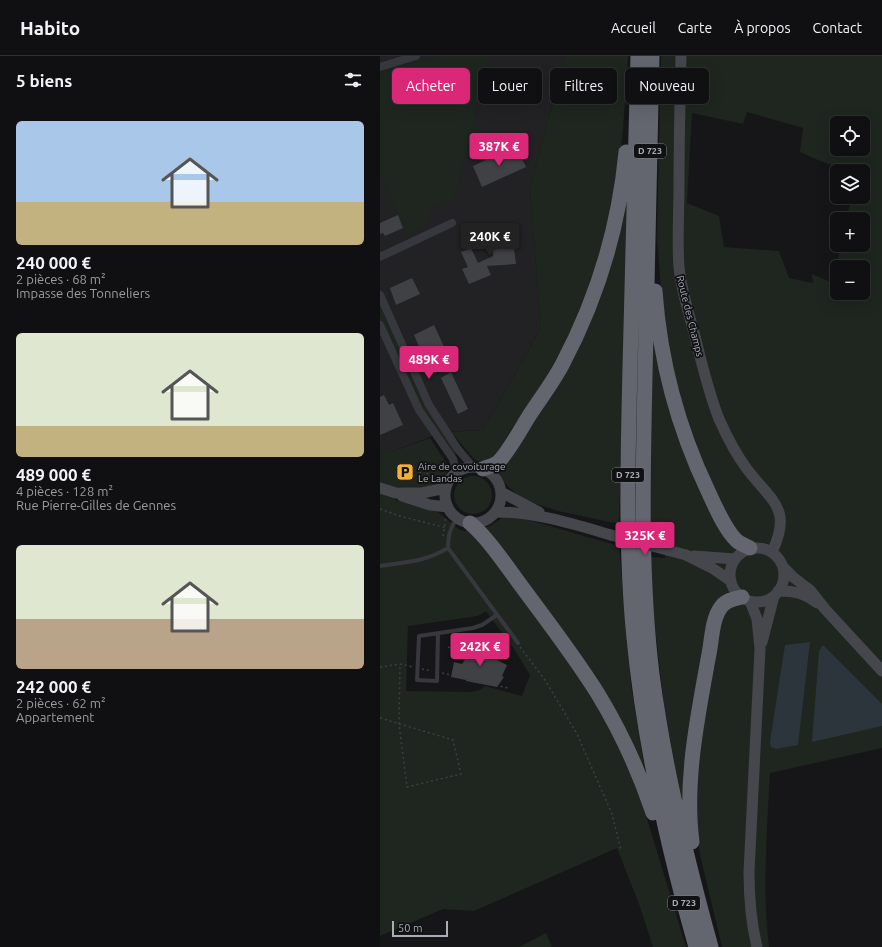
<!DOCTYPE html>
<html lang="fr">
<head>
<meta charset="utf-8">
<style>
  :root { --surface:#101012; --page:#1e1e20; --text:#f1f3f6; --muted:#9c9d9f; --line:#303032; --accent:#db2777 }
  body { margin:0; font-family:Ubuntu,sans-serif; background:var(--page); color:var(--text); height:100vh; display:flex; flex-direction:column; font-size:15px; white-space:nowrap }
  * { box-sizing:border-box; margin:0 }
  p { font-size:13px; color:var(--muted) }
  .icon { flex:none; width:22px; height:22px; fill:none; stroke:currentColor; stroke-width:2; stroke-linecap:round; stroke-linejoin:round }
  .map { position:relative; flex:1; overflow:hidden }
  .details { display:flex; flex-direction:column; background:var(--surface); width:380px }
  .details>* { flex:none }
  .top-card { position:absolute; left:12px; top:12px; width:380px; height:36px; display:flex; gap:8px }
  .buttons { position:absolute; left:450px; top:60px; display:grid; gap:8px }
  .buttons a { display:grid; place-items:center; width:40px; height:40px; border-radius:6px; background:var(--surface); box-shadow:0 4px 16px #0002,0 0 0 1px var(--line); font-size:20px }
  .scale { position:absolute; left:12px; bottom:10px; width:56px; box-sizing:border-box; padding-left:4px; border:2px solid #a8adb8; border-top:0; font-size:11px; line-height:14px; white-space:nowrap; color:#a8adb8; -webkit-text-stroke:3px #111113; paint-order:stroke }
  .price { position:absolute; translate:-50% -34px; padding:0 9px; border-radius:4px; background:var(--accent); color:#fff; font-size:13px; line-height:26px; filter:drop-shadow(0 1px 2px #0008) }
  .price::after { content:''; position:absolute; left:50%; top:24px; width:12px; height:9px; margin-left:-6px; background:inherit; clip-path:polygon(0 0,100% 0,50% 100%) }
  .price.active { background:#222; color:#fff }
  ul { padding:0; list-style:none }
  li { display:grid; align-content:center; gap:8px; height:212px; padding:0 16px }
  li span { display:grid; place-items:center; height:124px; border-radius:6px; color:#555 }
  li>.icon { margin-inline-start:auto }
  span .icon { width:72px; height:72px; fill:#fffc; stroke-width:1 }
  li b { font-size:17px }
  h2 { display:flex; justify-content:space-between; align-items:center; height:48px; padding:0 16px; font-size:17px }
  .pill { padding:0 14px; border-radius:6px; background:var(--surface); box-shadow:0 4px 16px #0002,0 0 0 1px var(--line); font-size:14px; line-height:36px }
  .pill.active { background:var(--accent); color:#fff }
  header { display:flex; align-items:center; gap:24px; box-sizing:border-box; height:56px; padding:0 20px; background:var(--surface); border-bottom:1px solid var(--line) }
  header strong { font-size:19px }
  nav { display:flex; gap:22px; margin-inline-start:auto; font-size:14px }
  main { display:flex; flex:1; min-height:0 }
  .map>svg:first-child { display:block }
  .built { fill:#222225 }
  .green { fill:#1e261f; fill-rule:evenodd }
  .water { fill:#2c353c }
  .building { fill:#404145 }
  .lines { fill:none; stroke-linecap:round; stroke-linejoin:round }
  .path { stroke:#3d3f44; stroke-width:1.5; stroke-dasharray:2 3; stroke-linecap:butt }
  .lane { stroke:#37383d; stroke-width:4 }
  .street { stroke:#37383d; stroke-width:8 }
  .secondary { stroke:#45474d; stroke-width:11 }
  .highway { stroke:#63666e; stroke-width:15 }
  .secondary-bridge { stroke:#45474d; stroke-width:11 }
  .labels { text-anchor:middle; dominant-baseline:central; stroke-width:3.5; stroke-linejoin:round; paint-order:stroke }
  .shield { fill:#111113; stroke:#7b7e86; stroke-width:1 }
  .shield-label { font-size:9px; font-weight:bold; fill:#a8adb8 }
  .street-label { font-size:10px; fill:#a8adb8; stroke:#111113 }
  .poi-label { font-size:10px; fill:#a8adb8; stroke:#111113; text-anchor:start }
</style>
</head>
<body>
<header>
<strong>Habito</strong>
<nav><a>Accueil</a><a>Carte</a><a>À propos</a><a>Contact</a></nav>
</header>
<main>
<section class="details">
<h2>5 biens<svg class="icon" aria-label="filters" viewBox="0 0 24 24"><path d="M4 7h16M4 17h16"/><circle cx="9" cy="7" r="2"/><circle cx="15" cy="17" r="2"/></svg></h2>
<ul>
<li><span style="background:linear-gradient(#a9c7e8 65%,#c2b280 0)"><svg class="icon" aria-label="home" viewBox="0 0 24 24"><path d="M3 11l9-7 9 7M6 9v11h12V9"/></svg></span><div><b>240 000 €</b><p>2 pièces · 68 m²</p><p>Impasse des Tonneliers</p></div></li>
<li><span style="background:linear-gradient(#dfe7d0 75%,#c2b280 0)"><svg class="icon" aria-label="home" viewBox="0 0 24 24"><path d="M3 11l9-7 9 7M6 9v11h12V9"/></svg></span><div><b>489 000 €</b><p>4 pièces · 128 m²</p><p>Rue Pierre-Gilles de Gennes</p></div></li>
<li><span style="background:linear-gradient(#dfe7d0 60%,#b9a48a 0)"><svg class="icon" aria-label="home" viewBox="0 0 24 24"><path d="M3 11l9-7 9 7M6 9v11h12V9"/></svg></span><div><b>242 000 €</b><p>2 pièces · 62 m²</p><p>Appartement</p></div></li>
</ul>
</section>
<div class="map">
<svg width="502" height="891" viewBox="0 0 502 891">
  <rect width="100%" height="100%" fill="#161618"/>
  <path class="built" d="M0 0H185L150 132 161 272 103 374 63 376 11 396H0Z"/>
  <path class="green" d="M60 0H111L74 143C56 147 49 152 45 170L27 179 0 118V18Z
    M185 0H248L243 74 236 132 248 135 239 468 178 455 141 443 126 428 114 413 94 403 71 376 103 374 161 272 150 132Z
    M281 0H502V692L390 717C387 775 382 833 389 891H342L320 799 315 752 303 750 285 658 272 545 271 501 285 502 284 483 270 479 271 317 273 272 284 271 277 182ZM367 56 423 72 420 96C440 105 461 115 483 115V141H473L465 163H483V189H460L457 211H483V237H457V214L455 228 432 218 433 227 409 222 399 195 344 191 339 160 307 147 312 57 363 68ZM457 67H483V93H457Z
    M0 248 78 397 73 399 42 355 0 264Z
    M50 382 67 408 66 421 57 430 33 433 17 431 15 444 58 456 80 474 92 476 110 470 122 462H142L239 490 251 629 267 727 261 743 306 891H273L259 848 237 792 94 855 63 853 0 880V396H11ZM106 555 136 596 150 619 142 640 105 630 100 634 92 636 26 635 28 570 98 560Z
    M74 439a19 19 0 1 1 38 0a19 19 0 1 1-38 0Z
    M166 877 172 891H139Z"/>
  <path class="water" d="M430 586 418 689 396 693 391 691 390 686 405 589Z
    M443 589 502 648V670L432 686 439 595Z"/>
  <path class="building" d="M136 90 146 111 102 131 93 110Z
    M18 159 23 172 5 180 3 177 0 178V167Z
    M129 173 130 185 133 184 136 208 107 210 111 219 89 228 82 213 88 211 81 196 91 192 98 207 113 200 111 177 118 176V174Z
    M32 222 40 238 16 249 10 232Z
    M54 269 66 295 45 304 34 279Z
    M71 316 88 353 78 358 61 322Z
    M4 339 9 349 13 347 23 369 0 379V341Z
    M92 585 116 597 115 603 127 609 122 620 124 621 117 631 86 625V624L71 621 74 606 82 608 91 594 87 592Z"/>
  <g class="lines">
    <path class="path" d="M39 417 47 415 49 427
      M0 453 23 461 67 472
      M63 480 66 460
      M68 591 86 598
      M140 591 165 624 197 678 232 758 241 794
      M0 611 20 608 33 611
      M42 613 52 615
      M62 617 128 632
      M0 662 73 684 81 718 27 731 19 668 20 608"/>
    <path class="lane" d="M77 462C70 472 68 480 68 492L138 587
      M0 510C25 506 45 506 68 492
      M58 577 57 625 37 624 39 580 93 572 102 569 117 559"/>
    <path class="street" d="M0 11 36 0
      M0 201 72 167
      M0 239 49 349 77 392 93 411
      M0 269 39 354 73 403 75 411 74 420"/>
    <path class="secondary" d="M301 0C300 43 299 87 299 130 299 157 297 184 299 211 301 233 308 255 314 276 321 305 328 335 339 363 347 381 355 397 367 413 391 445 413 452 392 496
      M65 439a28 28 0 1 1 56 0a28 28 0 1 1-56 0Z
      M0 432 16 437H42L66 432
      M121 436 159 456
      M22 440 50 449 68 451
      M116 456C156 456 193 468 231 479
      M350 519a27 27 0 1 1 54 0a27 27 0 1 1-54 0Z
      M306 499 332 512 351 525
      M314 500 355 503
      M403 511 413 521 430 534 445 553 502 615
      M398 535C415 535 424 537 437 547
      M370 545 377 563 380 593 369 816C369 841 371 866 377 891
      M382 586 394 540"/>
    <path class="highway" d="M258 0C255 104 253 208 250 311 248 402 245 492 254 582 264 688 287 789 316 891
      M272 0C269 107 267 214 265 320 263 420 260 519 272 618 284 711 306 801 331 891
      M275 235C280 305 298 372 328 435 335 450 345 474 357 485 361 488 366 490 370 492
      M103 413C107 411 113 410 117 407 127 399 142 371 149 360 160 343 173 326 182 309 217 243 239 170 246 96
      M90 467C109 483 127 511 142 531 168 566 195 601 218 638 241 676 259 715 273 757
      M312 786C304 726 318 658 329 598 332 583 332 563 341 551 346 544 354 543 362 541"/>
    <path class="secondary-bridge" d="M231 479 306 499"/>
  </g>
  <defs>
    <symbol id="parking-square" viewBox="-11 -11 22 22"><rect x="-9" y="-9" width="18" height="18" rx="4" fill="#f2b134" stroke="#111113"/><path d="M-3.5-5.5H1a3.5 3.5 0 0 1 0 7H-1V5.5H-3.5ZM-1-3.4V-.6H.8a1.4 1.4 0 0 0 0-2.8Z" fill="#111"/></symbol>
  </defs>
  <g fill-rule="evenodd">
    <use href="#parking-square" x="15" y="406" width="20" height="20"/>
  </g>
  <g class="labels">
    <g class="shield">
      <rect x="254" y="88" width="32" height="14" rx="3"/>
      <rect x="232" y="412" width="32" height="14" rx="3"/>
      <rect x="288" y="840" width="32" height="14" rx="3"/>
    </g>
    <g class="shield-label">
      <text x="270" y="95">D 723</text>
      <text x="248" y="419">D 723</text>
      <text x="304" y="847">D 723</text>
    </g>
    <g class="street-label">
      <text transform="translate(310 260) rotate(76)">Route des Champs</text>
    </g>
    <g class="poi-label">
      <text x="38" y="410">Aire de covoiturage<tspan x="38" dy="12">Le Landas</tspan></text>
    </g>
  </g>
</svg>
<div class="buttons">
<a><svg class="icon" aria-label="locate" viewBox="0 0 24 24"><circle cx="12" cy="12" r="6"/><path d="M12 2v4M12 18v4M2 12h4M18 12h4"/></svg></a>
<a><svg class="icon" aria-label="layers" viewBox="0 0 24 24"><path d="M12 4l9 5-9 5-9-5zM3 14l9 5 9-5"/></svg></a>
<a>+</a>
<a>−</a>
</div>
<div class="scale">50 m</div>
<b class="price" style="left:119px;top:111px">387K €</b>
<b class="price active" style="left:110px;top:201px">240K €</b>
<b class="price" style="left:49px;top:324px">489K €</b>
<b class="price" style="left:265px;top:500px">325K €</b>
<b class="price" style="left:100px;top:611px">242K €</b>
<div class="top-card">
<a class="pill active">Acheter</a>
<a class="pill">Louer</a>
<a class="pill">Filtres</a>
<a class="pill">Nouveau</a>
</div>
</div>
</main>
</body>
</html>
